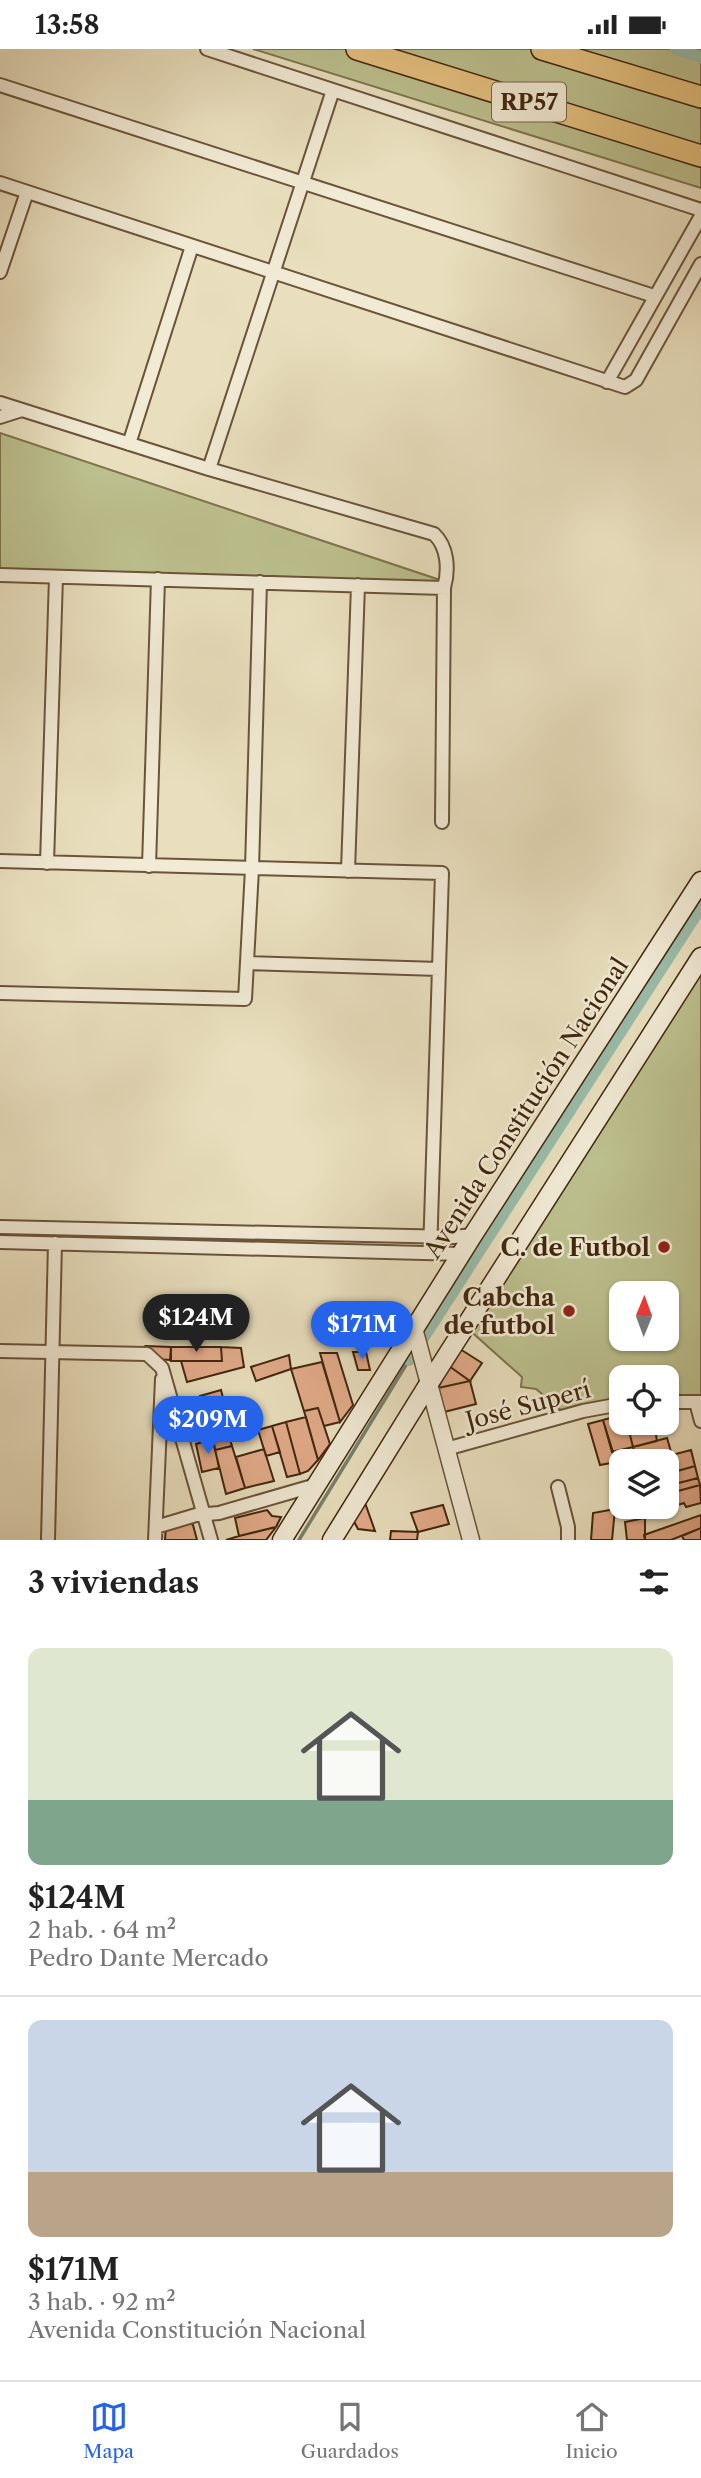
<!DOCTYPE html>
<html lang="es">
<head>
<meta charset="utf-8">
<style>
  :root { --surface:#fff; --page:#f6f6f6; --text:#222; --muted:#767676; --line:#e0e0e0; --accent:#2563eb }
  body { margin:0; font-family:"Libre Caslon Text",serif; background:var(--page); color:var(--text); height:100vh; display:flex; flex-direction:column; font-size:26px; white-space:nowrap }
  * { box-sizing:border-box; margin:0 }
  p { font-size:23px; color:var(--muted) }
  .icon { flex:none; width:38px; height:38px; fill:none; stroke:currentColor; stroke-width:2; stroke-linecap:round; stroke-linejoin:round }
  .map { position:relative; height:1491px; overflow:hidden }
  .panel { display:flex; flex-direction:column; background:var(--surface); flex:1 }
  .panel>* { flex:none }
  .needle { width:46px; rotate:1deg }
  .tools { position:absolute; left:609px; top:1232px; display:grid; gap:14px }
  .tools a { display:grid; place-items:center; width:70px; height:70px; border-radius:14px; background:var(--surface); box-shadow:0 2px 5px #0004; font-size:35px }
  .price { position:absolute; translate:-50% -60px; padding:0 16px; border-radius:24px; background:var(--accent); color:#fff; font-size:23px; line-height:46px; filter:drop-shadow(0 2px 4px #0008) }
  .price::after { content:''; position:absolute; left:50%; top:42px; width:21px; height:16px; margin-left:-10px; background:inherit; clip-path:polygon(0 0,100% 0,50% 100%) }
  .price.current { background:#222; color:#fff }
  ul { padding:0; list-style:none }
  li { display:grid; align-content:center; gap:14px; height:371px; padding:0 28px }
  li+li { border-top:2px solid var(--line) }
  li span { display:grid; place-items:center; height:217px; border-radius:14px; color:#555 }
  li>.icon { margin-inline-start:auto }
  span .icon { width:126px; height:126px; fill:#fffc; stroke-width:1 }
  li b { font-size:30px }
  h2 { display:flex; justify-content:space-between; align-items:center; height:84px; padding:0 28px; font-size:30px }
  .status { display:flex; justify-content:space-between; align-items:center; height:49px; padding:0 35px; background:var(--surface); direction:ltr }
  .status svg { height:19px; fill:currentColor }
  .tabs { display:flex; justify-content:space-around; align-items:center; height:98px; border-top:2px solid var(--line); background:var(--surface); font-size:19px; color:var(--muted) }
  .tabs a { display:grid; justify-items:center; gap:4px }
  .tabs .current { color:var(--accent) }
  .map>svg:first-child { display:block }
  .green { fill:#bcc08e; stroke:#7e734e; stroke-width:2; fill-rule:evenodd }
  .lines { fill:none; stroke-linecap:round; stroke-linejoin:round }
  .stream { stroke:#76816c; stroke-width:3.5 }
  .canal { stroke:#99bdab; stroke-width:12 }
  .building { fill:#e3ab8a; stroke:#41260d; stroke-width:2 }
  .minor-casing { stroke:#6b5439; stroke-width:16 }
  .tertiary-casing { stroke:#6b5439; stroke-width:19 }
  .secondary-casing { stroke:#41260d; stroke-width:21 }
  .trunk-casing { stroke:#41260d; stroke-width:24 }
  .minor { stroke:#f1ead5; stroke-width:12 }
  .tertiary { stroke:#f1ead5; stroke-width:16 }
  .secondary { stroke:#f1ead5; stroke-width:18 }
  .trunk { stroke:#e4c07f; stroke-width:21 }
  .poi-dot { fill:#8f2418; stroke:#f1ead5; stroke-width:2.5 }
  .labels { text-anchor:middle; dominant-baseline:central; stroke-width:5; stroke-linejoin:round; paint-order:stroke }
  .shield { fill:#f1ead5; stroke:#766149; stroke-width:2 }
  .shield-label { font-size:23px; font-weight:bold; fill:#41260d }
  .street-label { font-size:24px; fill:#41260d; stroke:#f1ead5 }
  .poi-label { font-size:24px; font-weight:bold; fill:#41260d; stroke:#f1ead5; text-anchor:end }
</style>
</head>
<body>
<div class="status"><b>13:58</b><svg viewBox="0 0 49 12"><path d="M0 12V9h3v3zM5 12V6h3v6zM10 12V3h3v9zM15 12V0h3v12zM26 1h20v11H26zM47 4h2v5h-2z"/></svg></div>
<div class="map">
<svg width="701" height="1491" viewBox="0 0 701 1491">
  <rect width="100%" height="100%" fill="#e9dfbe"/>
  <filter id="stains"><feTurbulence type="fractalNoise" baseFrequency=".00286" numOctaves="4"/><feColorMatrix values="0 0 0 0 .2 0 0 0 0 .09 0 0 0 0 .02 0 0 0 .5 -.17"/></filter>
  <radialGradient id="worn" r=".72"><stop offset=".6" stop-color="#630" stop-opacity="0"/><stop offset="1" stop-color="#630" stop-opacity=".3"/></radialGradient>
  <path class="green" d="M253 0H701V139Z
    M0 384 446 533 444 539 0 526Z
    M701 916V1355L667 1354V1328H621V1357L567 1366 536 1340 521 1338 522 1328 466 1278ZM621 1244H667V1290H621Z"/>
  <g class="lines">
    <path class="stream" d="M299 1491 409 1311"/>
    <path class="canal" d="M676 0 701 8
      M409 1311 701 858"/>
  </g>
  <path class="building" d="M146 1297 171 1298 170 1311 155 1310Z
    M171 1298H221L222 1312H171Z
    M221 1298 241 1299 244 1318 187 1333 181 1312H222Z
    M460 1300 482 1314 470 1332 449 1317Z
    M353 1303H366L370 1321H358Z
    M320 1304H337L353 1356 340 1373Z
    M289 1306 291 1320 256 1332 251 1318Z
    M322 1313 340 1373 324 1377 318 1359 304 1362 291 1320Z
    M449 1317 470 1332 438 1339Z
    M470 1332 476 1355 444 1363 438 1339Z
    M221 1341 224 1353 204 1359 200 1347Z
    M240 1355 249 1379 228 1385 220 1359Z
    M318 1359 330 1395 318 1411 304 1362Z
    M621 1366V1374H627L633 1398 612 1403 603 1371Z
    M306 1368 318 1411 308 1422 300 1425 286 1373Z
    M603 1371 616 1413 600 1416 588 1375Z
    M224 1373 232 1397 215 1401 210 1376Z
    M286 1373 300 1425 287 1428 272 1377Z
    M627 1374H654L657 1392 633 1398Z
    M272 1377 280 1403 266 1407 258 1381Z
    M667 1389 672 1406 649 1412H637L633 1398Z
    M213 1390 219 1419 202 1423 196 1395Z
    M232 1397 245 1439 226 1445 215 1401Z
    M264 1400 274 1432 245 1439 236 1408Z
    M691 1401 695 1417 667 1425V1412H649Z
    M695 1417 698 1429 667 1437V1425Z
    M698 1429 700 1436 667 1445V1437Z
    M700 1436 701 1454 686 1458 684 1454 650 1465 648 1458H667V1445Z
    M364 1451 375 1482 358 1480 352 1469Z
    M443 1456 449 1475 418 1483 411 1464Z
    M615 1460 612 1491H591L593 1464Z
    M267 1461 272 1467 281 1468 276 1478 239 1487 235 1469Z
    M701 1466V1479L671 1491H645L644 1486Z
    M645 1469V1491H627L625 1473Z
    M186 1472 193 1476 197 1491H165L166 1478Z
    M276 1478 266 1491H226L239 1487Z
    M701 1479V1491H684L682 1487Z
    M391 1482 418 1483 417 1491H390Z"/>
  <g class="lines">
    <defs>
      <path id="minor" d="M207 0 701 161
        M0 36 654 247
        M0 134 625 338 636 331 701 215
        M0 223 27 143
        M607 333 701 167
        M0 354 209 420 434 485C448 498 449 521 444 539L0 526
        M0 368 22 361
        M129 395 192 197
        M209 420 333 41
        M442 773 444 539
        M0 812 442 824 430 1204
        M47 814 56 528
        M149 817 158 530
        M348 822 358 536
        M248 914 439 920
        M0 944 245 950 252 820 260 533
        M0 1178 454 1188 473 1186
        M0 1193 461 1205
        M0 1302 147 1305 162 1319
        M162 1319 211 1491
        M667 1353H701
        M696 1353 701 1372
        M446 1400 583 1362 621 1355
        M558 1438 568 1478V1491
        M156 1478 196 1466 219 1464 316 1436
        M48 1491 55 1194
        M155 1491 162 1330"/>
      <path id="tertiary" d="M414 1279 471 1491"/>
      <path id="secondary" d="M282 1491 473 1186 701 832
        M332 1491 428 1336 701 908"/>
      <path id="trunk" d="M357 0 701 107
        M542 0 701 48"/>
    </defs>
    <use href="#minor" class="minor-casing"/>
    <use href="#tertiary" class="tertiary-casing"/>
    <use href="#secondary" class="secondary-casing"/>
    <use href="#trunk" class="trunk-casing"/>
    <use href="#minor" class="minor"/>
    <use href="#tertiary" class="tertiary"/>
    <use href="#secondary" class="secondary"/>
    <use href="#trunk" class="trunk"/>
  </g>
  <g class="poi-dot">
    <circle cx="664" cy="1198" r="7"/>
    <circle cx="569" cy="1262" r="7"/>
  </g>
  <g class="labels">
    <rect class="shield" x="492" y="33.5" width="74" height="39" rx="5"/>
    <g class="shield-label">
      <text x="529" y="53">RP57</text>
    </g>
    <g class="street-label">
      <text transform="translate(526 1059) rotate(-57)">Avenida Constitución Nacional</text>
      <text transform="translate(528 1356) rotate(-15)">José Superí</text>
    </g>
    <g class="poi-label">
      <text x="650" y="1198">C. de Futbol</text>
      <text x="555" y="1248">Cabcha<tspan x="555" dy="28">de futbol</tspan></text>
    </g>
  </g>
  <rect width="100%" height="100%" filter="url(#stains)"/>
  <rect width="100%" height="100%" fill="url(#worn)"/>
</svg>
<div class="tools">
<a><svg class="needle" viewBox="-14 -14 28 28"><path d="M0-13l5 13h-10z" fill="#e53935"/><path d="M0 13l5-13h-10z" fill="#767676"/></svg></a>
<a><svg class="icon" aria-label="locate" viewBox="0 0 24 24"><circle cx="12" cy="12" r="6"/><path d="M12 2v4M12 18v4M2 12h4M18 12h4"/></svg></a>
<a><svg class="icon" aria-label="layers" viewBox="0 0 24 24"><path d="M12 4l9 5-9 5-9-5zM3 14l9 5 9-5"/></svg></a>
</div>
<b class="price current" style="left:196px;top:1305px">$124M</b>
<b class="price" style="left:362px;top:1312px">$171M</b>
<b class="price" style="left:208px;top:1407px">$209M</b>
</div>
<section class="panel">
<h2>3 viviendas<svg class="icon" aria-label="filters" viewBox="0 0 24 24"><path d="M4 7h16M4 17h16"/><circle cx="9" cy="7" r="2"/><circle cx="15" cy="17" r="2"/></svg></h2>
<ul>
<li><span style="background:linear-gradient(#dfe7d0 70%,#7fa58c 0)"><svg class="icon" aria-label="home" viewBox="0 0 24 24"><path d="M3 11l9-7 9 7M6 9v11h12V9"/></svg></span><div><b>$124M</b><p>2 hab. · 64 m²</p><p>Pedro Dante Mercado</p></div></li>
<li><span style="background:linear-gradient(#c9d6e8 70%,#b9a48a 0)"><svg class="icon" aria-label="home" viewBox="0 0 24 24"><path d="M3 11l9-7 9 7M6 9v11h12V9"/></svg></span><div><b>$171M</b><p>3 hab. · 92 m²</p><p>Avenida Constitución Nacional</p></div></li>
</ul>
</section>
<nav class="tabs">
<a class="current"><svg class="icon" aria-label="map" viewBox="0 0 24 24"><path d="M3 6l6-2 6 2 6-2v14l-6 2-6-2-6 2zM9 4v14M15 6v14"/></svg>Mapa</a>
<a><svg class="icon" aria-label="saved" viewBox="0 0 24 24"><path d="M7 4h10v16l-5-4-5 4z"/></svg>Guardados</a>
<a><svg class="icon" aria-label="home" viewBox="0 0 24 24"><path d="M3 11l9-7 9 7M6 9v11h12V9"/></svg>Inicio</a>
</nav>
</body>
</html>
